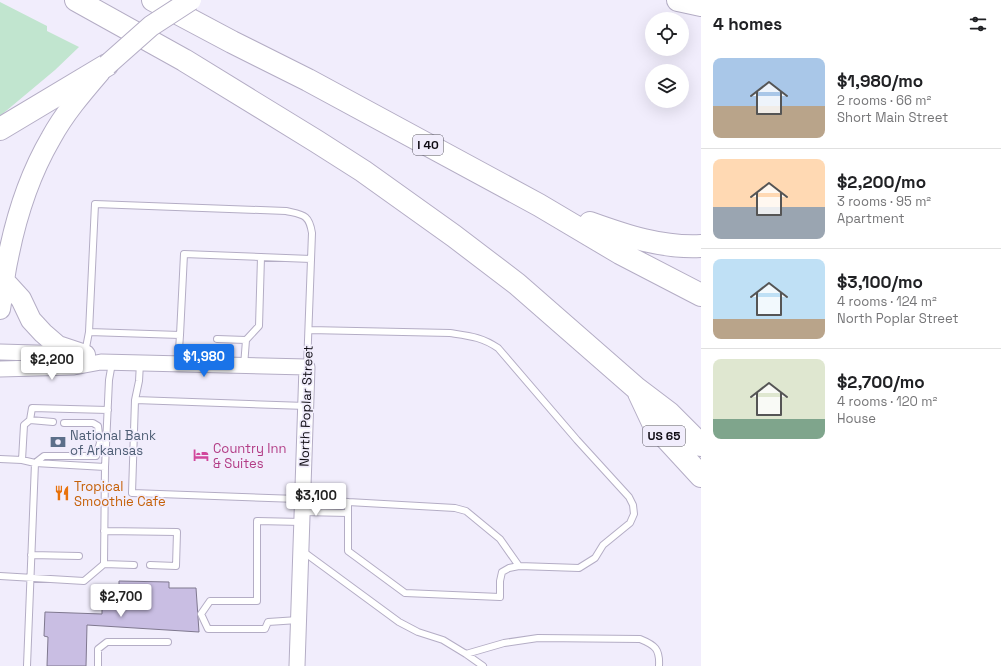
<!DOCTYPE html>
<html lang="en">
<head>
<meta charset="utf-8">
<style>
  :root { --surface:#fff; --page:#f2f2f2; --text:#202124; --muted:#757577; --line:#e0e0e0; --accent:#1a73e8 }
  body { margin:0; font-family:"Space Grotesk",sans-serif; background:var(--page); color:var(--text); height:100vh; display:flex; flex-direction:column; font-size:15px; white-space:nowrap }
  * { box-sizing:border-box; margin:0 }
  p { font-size:13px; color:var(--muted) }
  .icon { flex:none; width:22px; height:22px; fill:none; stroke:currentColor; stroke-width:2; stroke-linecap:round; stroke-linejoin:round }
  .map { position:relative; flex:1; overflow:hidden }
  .side { display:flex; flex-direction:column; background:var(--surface); width:300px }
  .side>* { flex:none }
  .fabs { position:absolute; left:645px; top:12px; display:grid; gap:8px }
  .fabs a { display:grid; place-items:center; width:44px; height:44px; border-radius:50%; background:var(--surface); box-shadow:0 4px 16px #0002; font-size:20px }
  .price { position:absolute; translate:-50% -34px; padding:0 9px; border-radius:4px; background:#fff; color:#222; font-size:13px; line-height:26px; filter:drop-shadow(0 1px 2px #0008) }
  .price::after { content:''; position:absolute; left:50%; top:24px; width:12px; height:9px; margin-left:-6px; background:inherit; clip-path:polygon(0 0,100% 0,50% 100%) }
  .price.active { background:var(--accent); color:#fff }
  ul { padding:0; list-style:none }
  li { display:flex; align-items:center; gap:12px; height:100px; padding:0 12px }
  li+li { border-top:1px solid var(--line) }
  li span { display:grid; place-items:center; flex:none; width:112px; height:80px; border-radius:8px; color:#555 }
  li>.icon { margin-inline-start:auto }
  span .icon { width:48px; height:48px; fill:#fffc; stroke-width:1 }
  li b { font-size:17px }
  h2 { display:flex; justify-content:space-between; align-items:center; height:48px; padding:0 12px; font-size:17px }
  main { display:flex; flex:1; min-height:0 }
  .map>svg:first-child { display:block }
  .green { fill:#c1e5cf }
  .building { fill:#c9bee3; stroke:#7f788f }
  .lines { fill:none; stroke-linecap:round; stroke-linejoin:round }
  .service-casing { stroke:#b4adc5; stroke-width:8 }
  .tertiary-casing { stroke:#b4adc5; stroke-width:17 }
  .primary-casing { stroke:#b4adc5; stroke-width:22 }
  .motorway-casing { stroke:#b4adc5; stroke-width:24 }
  .service { stroke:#fff; stroke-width:6 }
  .tertiary { stroke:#fff; stroke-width:15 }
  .primary { stroke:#fff; stroke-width:20 }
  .motorway { stroke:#fff; stroke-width:22 }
  .primary-bridge-casing { stroke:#b4adc5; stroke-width:22; stroke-linecap:butt }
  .primary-bridge { stroke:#fff; stroke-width:20 }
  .labels { text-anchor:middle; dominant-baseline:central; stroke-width:3.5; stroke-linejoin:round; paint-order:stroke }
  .shield { fill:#f1edfc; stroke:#53505a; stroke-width:1 }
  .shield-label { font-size:12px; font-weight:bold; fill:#0f0c14 }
  .street-label { font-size:13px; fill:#0f0c14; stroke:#f1edfc }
  .service-label { font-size:13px; fill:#4e5e75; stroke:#f1edfc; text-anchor:start }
  .hotel-label { font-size:13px; fill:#b23c85; stroke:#f1edfc; text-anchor:start }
  .food-label { font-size:13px; fill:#c56008; stroke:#f1edfc; text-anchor:start }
</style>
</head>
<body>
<main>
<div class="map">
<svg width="701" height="666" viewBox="0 0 701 666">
  <rect width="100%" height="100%" fill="#f1edfc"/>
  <path class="green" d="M0 2 47 26V31L79 47 55 70 0 116Z"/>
  <path class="building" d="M119 581 169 582V588H196L199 632 87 625 86 666H47L48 637 44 636 45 612 102 614V587L119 588Z"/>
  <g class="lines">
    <defs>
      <path id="service" d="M309 330 450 333C470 336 482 337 498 348L577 440 629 497 633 505 634 514 630 523 603 545 595 558 579 568 519 566 500 539 466 511 455 508 348 502V551L405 593 500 597V581L502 572 509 568 519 566
        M180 335 184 254 311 259
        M217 339 246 340 244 366
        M246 340 259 326 261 257
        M85 353 89 332
        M178 364 180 335 89 332 95 204 286 211C303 215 309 214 312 233L307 367
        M135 400 139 381 140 363
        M306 406 135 400 132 493 327 500 348 502
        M30 420 53 422
        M0 459 22 460 35 463 105 467 104 564 84 581 0 576
        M22 460 24 425 30 420 32 408 108 410
        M105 467 109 380 112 363
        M302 512 348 513
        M104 531 177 532 176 566 150 565
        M301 550 399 622 418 632 443 640 466 654 483 666
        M31 555 79 556
        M104 564 134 565
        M298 620 268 622 265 629H208L201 614 210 601H257V521L302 522
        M466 654 504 643 538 638 640 639C655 645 660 649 659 666
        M27 666 35 463 44 456H96L100 443 98 426 93 423H64
        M98 666V649L107 642H168"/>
      <path id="tertiary" d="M0 352 71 354
        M0 369 74 367 101 362 307 367 297 666"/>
      <path id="primary" d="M0 276 21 299 31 320 43 333 58 346 85 355
        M0 309C3 292 4 275 8 258 16 217 30 174 51 138 64 114 82 93 100 72"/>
      <path id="motorway" d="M76 0 184 60 316 141 363 171 454 236 517 284 636 388 669 413 701 445
        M153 0 232 42 308 80 539 205 620 253 701 295
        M678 0 701 5
        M0 129 107 65
        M590 223C626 236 662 248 701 246
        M639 393 654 425 701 476"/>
    </defs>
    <use href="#service" class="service-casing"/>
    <use href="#tertiary" class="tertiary-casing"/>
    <use href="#primary" class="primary-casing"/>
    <use href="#motorway" class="motorway-casing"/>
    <use href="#service" class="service"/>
    <use href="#tertiary" class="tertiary"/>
    <use href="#primary" class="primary"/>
    <use href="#motorway" class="motorway"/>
    <defs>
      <path id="primary-bridge" d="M107 65 151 26 191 0"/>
    </defs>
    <use href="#primary-bridge" class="primary-bridge-casing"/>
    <use href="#primary-bridge" class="primary-bridge"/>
  </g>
  <defs>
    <symbol id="bank-bare" viewBox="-9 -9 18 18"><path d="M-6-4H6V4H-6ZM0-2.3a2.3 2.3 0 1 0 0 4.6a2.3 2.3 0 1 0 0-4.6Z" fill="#5c6f8a" stroke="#f1edfc" stroke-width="2.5" paint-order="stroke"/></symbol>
    <symbol id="hotel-bare" viewBox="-9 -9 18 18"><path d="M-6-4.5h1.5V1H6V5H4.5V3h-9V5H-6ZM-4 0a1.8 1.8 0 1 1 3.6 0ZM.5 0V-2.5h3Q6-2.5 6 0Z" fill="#d1479c" stroke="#f1edfc" stroke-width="2.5" paint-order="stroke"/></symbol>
    <symbol id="restaurant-bare" viewBox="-9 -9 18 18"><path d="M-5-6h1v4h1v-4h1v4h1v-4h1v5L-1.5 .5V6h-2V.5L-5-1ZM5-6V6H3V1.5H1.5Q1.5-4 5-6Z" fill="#e8710a" stroke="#f1edfc" stroke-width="2.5" paint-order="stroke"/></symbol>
  </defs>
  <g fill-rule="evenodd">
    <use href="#bank-bare" x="47" y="431" width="22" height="22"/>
    <use href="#hotel-bare" x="190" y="444" width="22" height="22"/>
    <use href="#restaurant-bare" x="51" y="482" width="22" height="22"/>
  </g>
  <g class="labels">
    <g class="shield">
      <rect x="413" y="135" width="30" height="20" rx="3"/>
      <rect x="643" y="426" width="42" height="20" rx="3"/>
    </g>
    <g class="shield-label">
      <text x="428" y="145">I 40</text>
      <text x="664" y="436">US 65</text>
    </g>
    <g class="street-label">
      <text transform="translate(306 406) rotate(-88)">North Poplar Street</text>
    </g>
    <g class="service-label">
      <text x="70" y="435">National Bank<tspan x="70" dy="15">of Arkansas</tspan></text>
    </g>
    <g class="hotel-label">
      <text x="213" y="448">Country Inn<tspan x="213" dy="15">&amp; Suites</tspan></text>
    </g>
    <g class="food-label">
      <text x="74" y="486">Tropical<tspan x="74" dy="15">Smoothie Cafe</tspan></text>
    </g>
  </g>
</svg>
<div class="fabs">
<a><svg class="icon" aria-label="locate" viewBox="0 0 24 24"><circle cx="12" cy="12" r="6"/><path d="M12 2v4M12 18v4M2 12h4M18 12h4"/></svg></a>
<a><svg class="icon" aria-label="layers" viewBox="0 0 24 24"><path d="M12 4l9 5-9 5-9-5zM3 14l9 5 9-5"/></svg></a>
</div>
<b class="price active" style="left:204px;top:378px">$1,980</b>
<b class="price" style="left:52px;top:381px">$2,200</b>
<b class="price" style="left:316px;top:517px">$3,100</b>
<b class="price" style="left:121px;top:618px">$2,700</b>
</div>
<section class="side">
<h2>4 homes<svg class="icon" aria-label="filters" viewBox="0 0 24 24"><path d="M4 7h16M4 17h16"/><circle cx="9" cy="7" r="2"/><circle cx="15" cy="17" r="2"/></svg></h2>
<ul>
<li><span style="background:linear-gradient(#a9c7e8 60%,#b9a48a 0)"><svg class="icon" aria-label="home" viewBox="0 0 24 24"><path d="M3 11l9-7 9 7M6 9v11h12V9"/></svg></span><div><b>$1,980/mo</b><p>2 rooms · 66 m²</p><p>Short Main Street</p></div></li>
<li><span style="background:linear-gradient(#ffd9b3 60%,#9aa5b1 0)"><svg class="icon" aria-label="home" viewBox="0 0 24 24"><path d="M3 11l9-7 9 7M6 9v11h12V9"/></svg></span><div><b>$2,200/mo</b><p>3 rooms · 95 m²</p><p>Apartment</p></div></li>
<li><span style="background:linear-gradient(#bfe0f5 75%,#b9a48a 0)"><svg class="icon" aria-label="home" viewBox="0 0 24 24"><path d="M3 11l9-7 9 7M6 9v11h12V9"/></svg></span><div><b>$3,100/mo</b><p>4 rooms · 124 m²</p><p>North Poplar Street</p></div></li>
<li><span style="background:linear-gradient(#dfe7d0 75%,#7fa58c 0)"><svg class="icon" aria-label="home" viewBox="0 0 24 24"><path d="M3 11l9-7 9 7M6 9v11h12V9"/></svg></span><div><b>$2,700/mo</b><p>4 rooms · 120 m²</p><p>House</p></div></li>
</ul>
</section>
</main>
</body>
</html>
